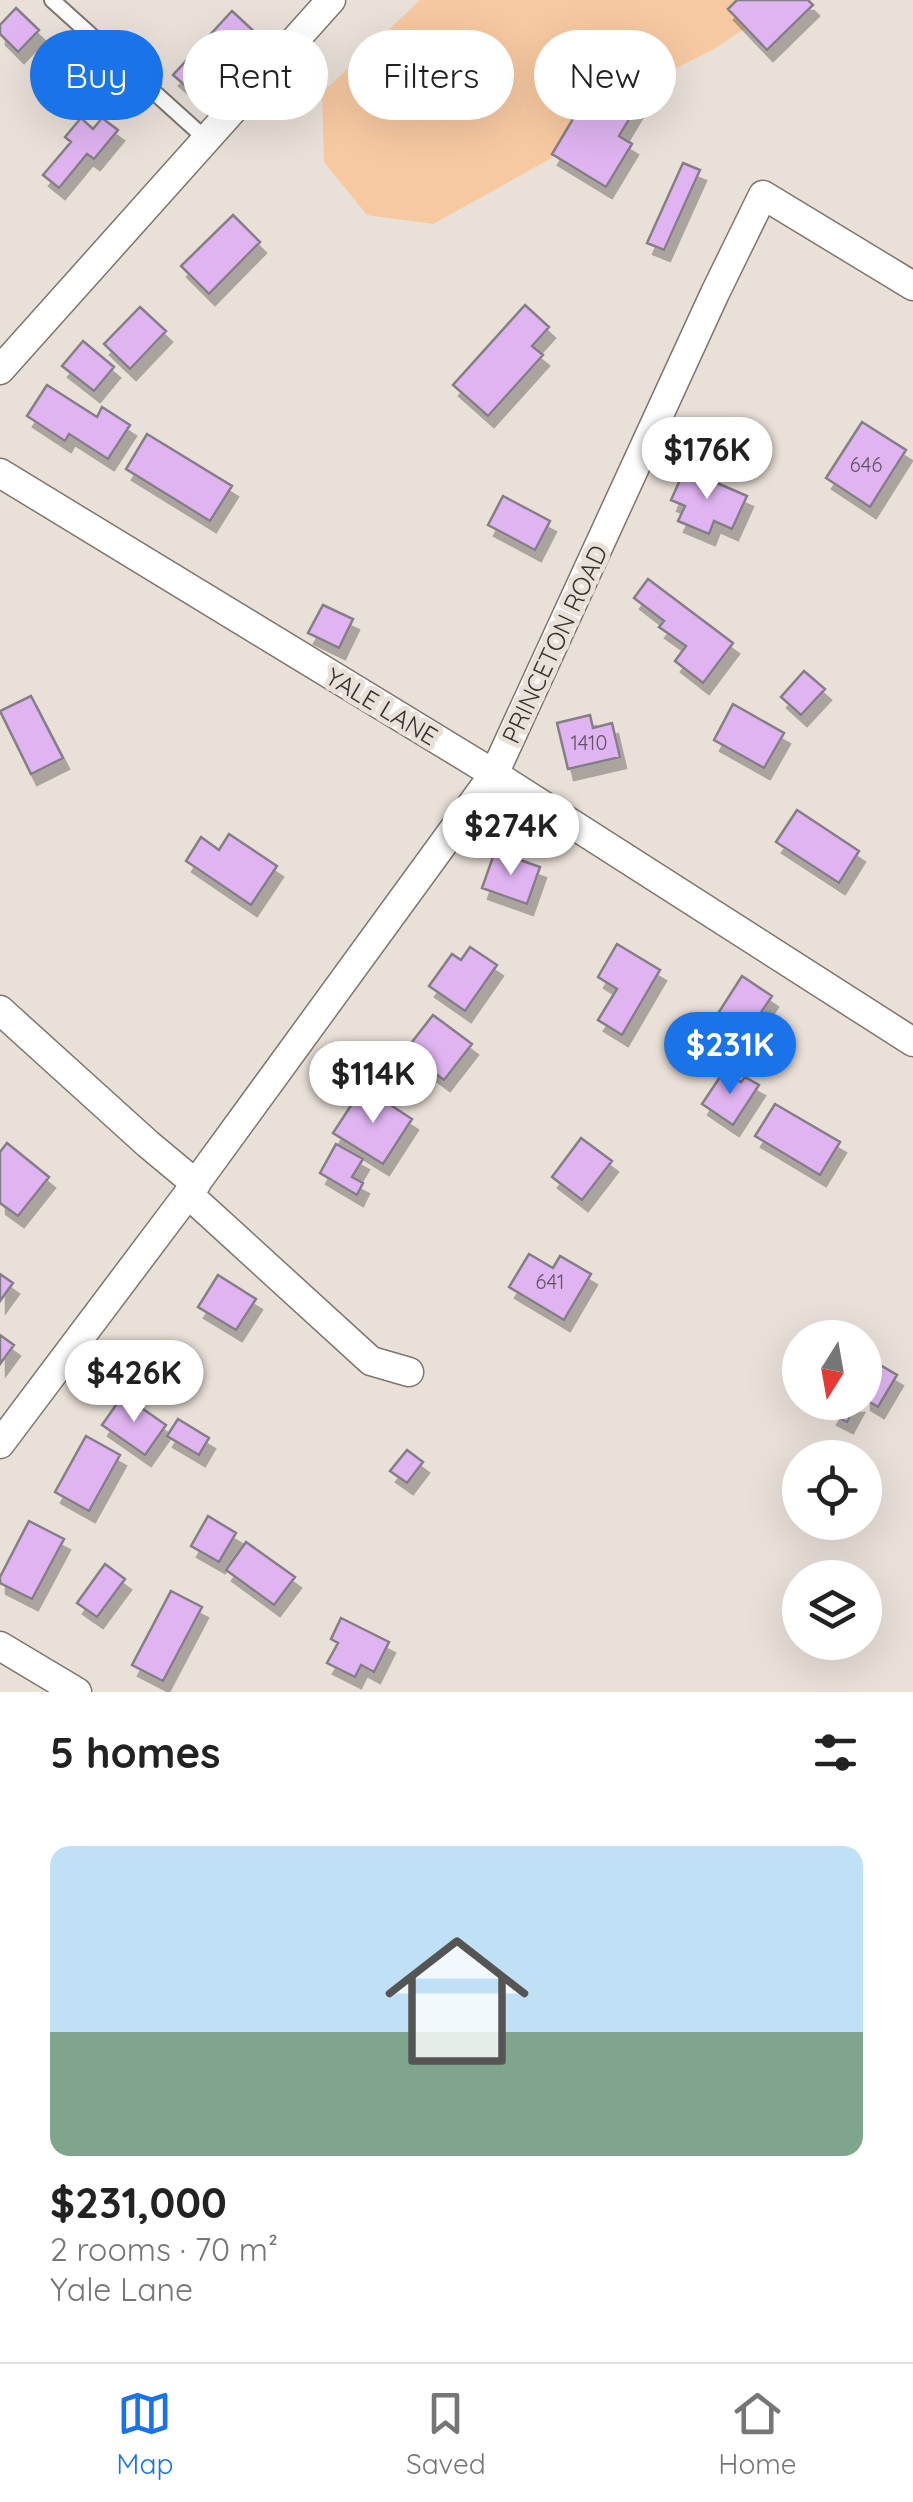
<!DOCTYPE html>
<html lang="en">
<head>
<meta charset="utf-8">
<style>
  :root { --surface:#fff; --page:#f6f6f6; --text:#222; --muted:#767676; --line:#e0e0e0; --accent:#1a73e8 }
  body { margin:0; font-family:Quicksand,sans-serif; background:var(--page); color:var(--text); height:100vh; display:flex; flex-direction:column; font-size:38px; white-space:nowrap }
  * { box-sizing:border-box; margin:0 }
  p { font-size:32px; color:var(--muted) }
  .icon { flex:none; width:55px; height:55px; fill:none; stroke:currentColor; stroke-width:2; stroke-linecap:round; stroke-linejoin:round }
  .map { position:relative; height:1692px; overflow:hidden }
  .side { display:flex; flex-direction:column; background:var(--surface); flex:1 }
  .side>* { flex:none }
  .top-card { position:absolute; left:30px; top:30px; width:855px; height:90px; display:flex; gap:20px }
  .needle { width:65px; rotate:191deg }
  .tools { position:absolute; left:782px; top:1320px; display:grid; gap:20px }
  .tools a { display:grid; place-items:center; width:100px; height:100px; border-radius:50%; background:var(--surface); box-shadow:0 10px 40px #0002; font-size:50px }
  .price { position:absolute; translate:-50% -85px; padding:0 22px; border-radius:35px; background:#fff; color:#222; font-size:32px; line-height:65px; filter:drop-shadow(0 2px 5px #0008) }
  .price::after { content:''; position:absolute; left:50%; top:60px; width:30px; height:22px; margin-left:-15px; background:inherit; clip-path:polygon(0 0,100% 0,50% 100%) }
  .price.on { background:var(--accent); color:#fff }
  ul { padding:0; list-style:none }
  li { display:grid; align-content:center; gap:20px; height:530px; padding:0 50px }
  li span { display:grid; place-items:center; height:310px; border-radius:20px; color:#555 }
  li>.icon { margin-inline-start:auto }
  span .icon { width:180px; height:180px; fill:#fffc; stroke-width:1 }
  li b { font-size:42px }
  h2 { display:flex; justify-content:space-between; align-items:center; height:120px; padding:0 50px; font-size:42px }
  .pill { padding:0 35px; border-radius:45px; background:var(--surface); box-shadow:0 10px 40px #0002; font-size:35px; line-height:90px }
  .pill.on { background:var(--accent); color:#fff }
  .tabs { display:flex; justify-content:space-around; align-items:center; height:140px; border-top:2px solid var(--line); background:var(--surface); font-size:28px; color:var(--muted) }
  .tabs a { display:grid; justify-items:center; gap:5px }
  .tabs .on { color:var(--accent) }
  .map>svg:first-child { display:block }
  .green { fill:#f7c9a1 }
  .building { fill:#dfb4f1; stroke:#847e87; stroke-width:2.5; filter:url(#shadow) }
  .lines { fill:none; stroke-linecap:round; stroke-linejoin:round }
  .lane-casing { stroke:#7e756e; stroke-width:18 }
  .street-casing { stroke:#7e756e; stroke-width:31 }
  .lane { stroke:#fff; stroke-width:14 }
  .street { stroke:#fff; stroke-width:28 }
  .labels { text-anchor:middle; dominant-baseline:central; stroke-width:10; stroke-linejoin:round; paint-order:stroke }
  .number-label { font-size:20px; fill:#605260 }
  .street-label { font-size:25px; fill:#35322f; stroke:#e9e0d8 }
</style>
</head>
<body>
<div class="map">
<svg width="913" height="1692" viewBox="0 0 913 1692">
  <defs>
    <filter id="shadow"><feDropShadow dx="6" dy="11" stdDeviation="0" flood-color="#0004"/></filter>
  </defs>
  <rect width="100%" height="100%" fill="#e9e0d8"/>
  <path class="green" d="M420 0H796L775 8 714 49 655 79 548 160 433 224 367 215 324 162 322 93Z"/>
  <path class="building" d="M737 0H808L813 5 767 50 728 9Z
    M16 8 39 30 18 52 0 34V25Z
    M232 11 259 36 231 66 220 55 189 89 173 75Z
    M598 77 640 101 619 136 632 144 606 187 552 154Z
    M81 118 93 129 102 118 118 130 94 159 87 154 59 188 43 175 71 142 65 137Z
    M683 163 700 170 664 250 647 243Z
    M233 215 260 242 209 294 181 266Z
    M525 305 549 327 532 346 543 355 488 416 453 385Z
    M140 307 166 331 130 369 104 344Z
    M83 341 114 367 94 391 62 366Z
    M47 385 97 417 102 407 130 425 108 459 69 434 65 441 27 416Z
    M862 422 906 450 870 507 826 478Z
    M147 434 232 486 210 521 126 469Z
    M685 469 747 496 732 529 714 521 709 534 678 521 685 506 671 500Z
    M503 496 550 521 535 550 488 525Z
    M648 579 733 643 703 683 675 661 686 646 659 627 664 621 634 598Z
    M323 605 353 619 339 648 308 633Z
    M804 671 825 689 801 715 781 697Z
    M31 696 63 758 31 774 0 711Z
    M733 704 784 733 764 768 714 740Z
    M590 715 593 728 612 723 620 757 568 769 557 723Z
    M797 810 859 851 839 883 776 842Z
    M229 834 277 866 251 905 186 861 201 837 219 850Z
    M495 851 540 867 527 904 482 888Z
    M617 944 660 970 622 1035 598 1020 617 989 598 977Z
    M470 947 497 965 465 1011 429 986 452 954 461 960Z
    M742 976 772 996 746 1035 737 1029 720 1056 693 1039 704 1022 710 1026Z
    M433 1015 472 1044 444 1080 405 1051Z
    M724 1071 741 1082 745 1077 759 1085 733 1125 702 1104Z
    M363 1087 412 1119 383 1164 333 1133Z
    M775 1104 840 1142 820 1175 755 1136Z
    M581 1138 612 1161 582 1200 552 1177Z
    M7 1143 49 1177 18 1216 0 1203V1152Z
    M336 1144 363 1159 352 1177 363 1183 357 1195 320 1173Z
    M529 1254 553 1268 560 1256 591 1274 564 1320 509 1287Z
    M0 1274 13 1283 0 1301Z
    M218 1275 256 1299 236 1330 198 1307Z
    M0 1335 14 1345 0 1364Z
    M865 1356 897 1375 878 1407 865 1399Z
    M123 1395 166 1425 145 1455 102 1425Z
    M838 1402H858L847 1422 831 1414Z
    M178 1419 209 1438 199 1455 167 1436Z
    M86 1436 120 1455 89 1511 55 1492Z
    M407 1450 423 1462 407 1483 390 1471Z
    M208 1516 236 1533 219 1562 191 1546Z
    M29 1521 64 1539 32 1599 0 1583V1577Z
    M246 1542 295 1577 274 1605 226 1570Z
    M105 1564 125 1579 97 1617 77 1603Z
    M171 1591 202 1607 163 1681 132 1665Z
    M341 1618 389 1642 374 1672 361 1665 355 1677 327 1663 338 1643 331 1639Z"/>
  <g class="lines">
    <defs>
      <path id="lane" d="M52 0 206 139"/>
      <path id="street" d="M0 370 331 0
        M0 473 494 774 913 1042
        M0 1010 148 1144 196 1184
        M188 1194 371 1361 409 1372
        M0 1444 188 1194 494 774 715 293 763 195 913 286
        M0 1646 77 1692"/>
    </defs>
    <use href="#lane" class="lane-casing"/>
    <use href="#street" class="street-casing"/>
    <use href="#lane" class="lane"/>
    <use href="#street" class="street"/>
  </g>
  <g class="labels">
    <g class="number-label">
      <text x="866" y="464">646</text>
      <text x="589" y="742">1410</text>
      <text x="550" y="1281">641</text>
    </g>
    <g class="street-label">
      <text transform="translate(554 644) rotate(-65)">PRINCETON ROAD</text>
      <text transform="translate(382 706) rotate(31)">YALE LANE</text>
    </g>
  </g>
</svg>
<div class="tools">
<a><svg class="needle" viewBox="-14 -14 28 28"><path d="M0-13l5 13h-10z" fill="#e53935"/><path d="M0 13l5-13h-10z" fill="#767676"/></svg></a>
<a><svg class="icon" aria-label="locate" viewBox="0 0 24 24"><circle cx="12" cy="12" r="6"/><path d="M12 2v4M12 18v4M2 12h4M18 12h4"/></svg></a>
<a><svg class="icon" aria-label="layers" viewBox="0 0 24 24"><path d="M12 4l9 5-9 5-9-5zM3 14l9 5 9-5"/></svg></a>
</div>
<b class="price" style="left:707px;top:502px">$176K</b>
<b class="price" style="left:511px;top:878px">$274K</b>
<b class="price on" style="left:730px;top:1097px">$231K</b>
<b class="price" style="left:373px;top:1126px">$114K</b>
<b class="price" style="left:134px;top:1425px">$426K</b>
<div class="top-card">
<a class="pill on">Buy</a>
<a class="pill">Rent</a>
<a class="pill">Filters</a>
<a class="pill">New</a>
</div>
</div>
<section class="side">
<h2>5 homes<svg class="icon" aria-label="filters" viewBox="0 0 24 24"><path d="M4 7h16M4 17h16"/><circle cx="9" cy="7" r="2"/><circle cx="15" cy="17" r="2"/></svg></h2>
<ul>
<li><span style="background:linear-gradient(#bfe0f5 60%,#7fa58c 0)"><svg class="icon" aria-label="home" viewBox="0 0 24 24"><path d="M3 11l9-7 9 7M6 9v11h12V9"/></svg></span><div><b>$231,000</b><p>2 rooms · 70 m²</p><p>Yale Lane</p></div></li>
</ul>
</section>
<nav class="tabs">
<a class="on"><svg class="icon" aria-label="map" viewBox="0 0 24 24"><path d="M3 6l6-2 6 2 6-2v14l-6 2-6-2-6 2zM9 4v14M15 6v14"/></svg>Map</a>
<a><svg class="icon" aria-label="saved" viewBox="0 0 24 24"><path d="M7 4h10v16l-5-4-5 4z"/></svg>Saved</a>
<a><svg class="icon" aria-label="home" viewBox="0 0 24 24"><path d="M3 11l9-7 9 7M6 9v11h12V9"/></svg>Home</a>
</nav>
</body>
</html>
